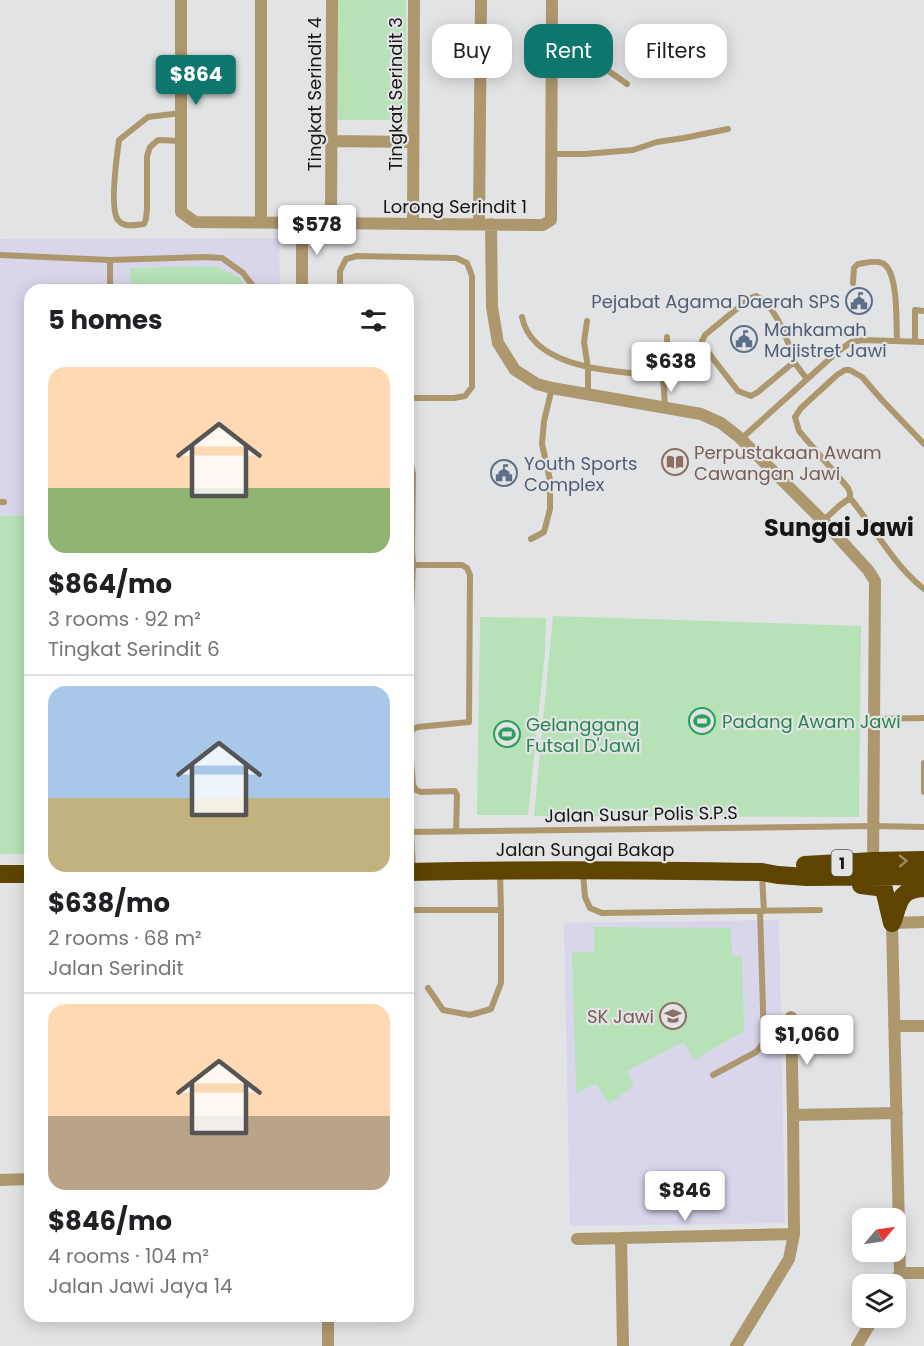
<!DOCTYPE html>
<html lang="en">
<head>
<meta charset="utf-8">
<style>
  :root { --surface:#fff; --page:#f6f6f6; --text:#202124; --muted:#757577; --line:#e0e0e0; --accent:#0f766e }
  body { margin:0; font-family:Poppins,sans-serif; background:var(--page); color:var(--text); height:100vh; display:flex; flex-direction:column; font-size:22px; white-space:nowrap }
  * { box-sizing:border-box; margin:0 }
  p { font-size:20px; color:var(--muted) }
  .icon { flex:none; width:33px; height:33px; fill:none; stroke:currentColor; stroke-width:2; stroke-linecap:round; stroke-linejoin:round }
  .map { position:relative; flex:1; overflow:hidden }
  .panel { position:absolute; left:24px; top:284px; width:390px; height:1038px; display:flex; flex-direction:column; background:var(--surface); border-radius:18px; box-shadow:0 3px 15px #0003 }
  .panel>* { flex:none }
  .banner { position:absolute; left:432px; top:24px; width:402px; height:54px; display:flex; gap:12px }
  .needle { width:39px; rotate:61deg }
  .buttons { position:absolute; left:852px; top:1208px; display:grid; gap:12px }
  .buttons a { display:grid; place-items:center; width:54px; height:54px; border-radius:12px; background:var(--surface); box-shadow:0 3px 15px #0003; font-size:30px }
  .price { position:absolute; translate:-50% -51px; padding:0 14px; border-radius:6px; background:#fff; color:#222; font-size:20px; line-height:39px; filter:drop-shadow(0 2px 3px #0008) }
  .price::after { content:''; position:absolute; left:50%; top:36px; width:18px; height:14px; margin-left:-9px; background:inherit; clip-path:polygon(0 0,100% 0,50% 100%) }
  .price.on { background:var(--accent); color:#fff }
  ul { padding:0; list-style:none }
  li { display:grid; align-content:center; gap:12px; height:318px; padding:0 24px }
  li+li { border-top:2px solid var(--line) }
  li span { display:grid; place-items:center; height:186px; border-radius:18px; color:#555 }
  li>.icon { margin-inline-start:auto }
  span .icon { width:108px; height:108px; fill:#fffc; stroke-width:1 }
  li b { font-size:26px }
  h2 { display:flex; justify-content:space-between; align-items:center; height:72px; padding:0 24px; font-size:26px }
  .tag { padding:0 21px; border-radius:18px; background:var(--surface); box-shadow:0 3px 15px #0003; font-size:21px; line-height:54px }
  .tag.on { background:var(--accent); color:#fff }
  .map>svg:first-child { display:block }
  .education { fill:#d9d6ec }
  .green { fill:#b7e2b7 }
  .lines { fill:none; stroke-linecap:round; stroke-linejoin:round }
  .lane { stroke:#ad976d; stroke-width:6 }
  .street { stroke:#ad976d; stroke-width:12 }
  .highway { stroke:#5f4400; stroke-width:18 }
  .oneway { stroke:#9a8c67 }
  .labels { text-anchor:middle; dominant-baseline:central; stroke-width:4.5; stroke-linejoin:round; paint-order:stroke }
  .shield { fill:#e2e3e5; stroke:#525454; stroke-width:1.5 }
  .shield-label { font-size:16px; font-weight:bold; fill:#151616 }
  .street-label { font-size:18px; fill:#151616; stroke:#e2e3e5 }
  .service-label { font-size:18px; fill:#4e5e75; stroke:#e2e3e5; text-anchor:start }
  .education-label { font-size:18px; fill:#785e54; stroke:#e2e3e5; text-anchor:start }
  .leisure-label { font-size:18px; fill:#27864d; stroke:#e2e3e5; text-anchor:start }
  .district-label { font-size:24px; font-weight:bold; fill:#151616; stroke:#e2e3e5 }
</style>
</head>
<body>
<div class="map">
<svg width="924" height="1346" viewBox="0 0 924 1346">
  <rect width="100%" height="100%" fill="#e2e3e5"/>
  <path class="education" d="M279 238 280 289 30 290V515L0 516V239Z
    M779 920 785 1223 570 1226 564 923Z"/>
  <path class="green" d="M338 0H406V120H338Z
    M217 266 240 278 249 289H130V268Z
    M30 515V854H0V516Z
    M553 616 861 626 859 817 534 816Z
    M480 617 546 618 545 652 528 815H477Z
    M594 927 731 928 732 956 742 957 744 1031 694 1060 683 1042 627 1071 634 1086 609 1104 596 1084 576 1093 572 952H594Z"/>
  <g class="lines">
    <path class="lane" d="M552 48 585 57 600 65 627 84
      M181 113 148 117 119 140C117 155 109 209 118 220 124 228 135 225 144 224L146 219 147 209V156L150 147 158 140 181 141
      M552 154H585L633 150 657 142 684 138 728 129
      M0 255 110 260 204 257 222 258 243 273 256 290
      M110 260V290
      M853 283 854 268 858 264C865 263 875 260 882 263 899 270 896 324 897 341
      M340 290V271L346 259 357 256 456 258 467 263 472 276V387L465 396 454 398H408
      M522 317C533 371 619 371 663 376
      M587 321 584 342 588 368V395
      M915 341V310L924 311
      M794 362C789 343 776 305 756 296L750 298 705 335 702 341 704 347 738 391 751 396 758 392 794 362 807 379
      M665 407 663 376 667 353V337
      M741 439 836 353 851 342 863 340 924 342
      M924 444 882 400 862 377 850 370H845L837 375 801 408 795 417 799 431 848 488 850 493V498C875 528 893 565 924 589
      M408 460 410 461 413 474 412 549 413 565 411 608H408
      M0 502H4
      M823 521 839 506 850 498
      M531 539 544 532 550 509V480L542 444 544 421 552 388
      M413 565H462L467 568 470 575 469 722 418 727 413 729 409 736 413 785 416 790 421 792 455 791 457 795 456 831
      M875 719 924 718
      M924 763V792
      M408 832 874 826 924 827
      M411 832 413 870
      M583 873 585 897 590 908 602 913 820 910
      M762 876 764 911
      M415 910H501
      M428 988 443 1010 470 1015 491 1009 501 983V910L500 873
      M713 1075 756 1052 764 1042 760 911"/>
    <path class="street" d="M181 0V212L195 222 543 225 551 220 552 0
      M331 141 413 142
      M261 223V0
      M302 223V290
      M331 223 332 0
      M413 224 414 0
      M479 224 481 0
      M491 224 492 307 498 343 515 370 537 384 552 388 701 414 721 423 739 437 827 525 868 570 875 581 873 866
      M791 1017 793 1115
      M894 1026H924
      M0 1180 30 1179
      M621 1238 623 1346
      M577 1239 794 1234
      M900 1273H924
      M894 1284 900 1273 892 923 924 922
      M328 1316V1346
      M736 1346 789 1259 794 1234 793 1115 897 1113
      M857 1346 874 1317"/>
    <path class="highway" d="M805 865 873 861 924 860
      M408 872C526 869 644 870 762 872L778 875 807 877 924 876
      M0 874H30
      M861 885 877 887 884 889 892 923
      M893 921C899 901 900 889 924 888"/>
  </g>
  <defs><path id="oneway-chevron" d="M-2-3.5L2.5 0L-2 3.5" fill="none" stroke-width="1.6" stroke-linecap="round" stroke-linejoin="round" transform="scale(1.5)"/></defs>
  <use class="oneway" href="#oneway-chevron" transform="translate(903 861) rotate(-1)"/>
  <defs>
    <symbol id="civic-ring" viewBox="-11 -11 22 22"><circle r="9.5" fill="#e2e3e5" stroke="#5c6f8a" stroke-width="1.5"/><path d="M-.6-6.5H3V-4.5H.6V-3L4-1V1h2V6H-6V1h2V-1L-.6-3ZM-1.2 2.5V6h2.4V2.5Z" fill="#5c6f8a"/></symbol>
    <symbol id="library-ring" viewBox="-11 -11 22 22"><circle r="9.5" fill="#e2e3e5" stroke="#8d6e63" stroke-width="1.5"/><path d="M-6-4Q-3-5.5-.7-3.5V5Q-3 3-6 4ZM6-4Q3-5.5 .7-3.5V5Q3 3 6 4Z" fill="#8d6e63"/></symbol>
    <symbol id="stadium-ring" viewBox="-11 -11 22 22"><circle r="9.5" fill="#e2e3e5" stroke="#2e9e5b" stroke-width="1.5"/><path d="M0-5a6.5 5 0 1 0 0 10a6.5 5 0 1 0 0-10ZM-3.5-1.8h7v3.6h-7Z" fill="#2e9e5b"/></symbol>
    <symbol id="school-ring" viewBox="-11 -11 22 22"><circle r="9.5" fill="#e2e3e5" stroke="#8d6e63" stroke-width="1.5"/><path d="M0-5L7-2L0 1L-7-2ZM-4 1L0 2.5L4 1V4Q0 6-4 4Z" fill="#8d6e63"/></symbol>
  </defs>
  <g fill-rule="evenodd">
    <use href="#civic-ring" x="844" y="286" width="30" height="30"/>
    <use href="#civic-ring" x="729" y="324" width="30" height="30"/>
    <use href="#library-ring" x="660" y="447" width="30" height="30"/>
    <use href="#civic-ring" x="489" y="458" width="30" height="30"/>
    <use href="#stadium-ring" x="687" y="706" width="30" height="30"/>
    <use href="#stadium-ring" x="492" y="719" width="30" height="30"/>
    <use href="#school-ring" x="658" y="1001" width="30" height="30"/>
  </g>
  <g class="labels">
    <rect class="shield" x="831.5" y="850" width="21" height="26" rx="4.5"/>
    <g class="shield-label">
      <text x="842" y="863">1</text>
    </g>
    <g class="street-label">
      <text transform="translate(314 94) rotate(-90)">Tingkat Serindit 4</text>
      <text transform="translate(395 94) rotate(-90)">Tingkat Serindit 3</text>
      <text x="455" y="206">Lorong Serindit 1</text>
      <text transform="translate(641 814) rotate(-1)">Jalan Susur Polis S.P.S</text>
      <text x="585" y="849">Jalan Sungai Bakap</text>
    </g>
    <g class="service-label">
      <text x="840" y="301" text-anchor="end">Pejabat Agama Daerah SPS</text>
      <text x="764" y="329">Mahkamah<tspan x="764" dy="21">Majistret Jawi</tspan></text>
      <text x="524" y="463">Youth Sports<tspan x="524" dy="21">Complex</tspan></text>
    </g>
    <g class="education-label">
      <text x="694" y="452">Perpustakaan Awam<tspan x="694" dy="21">Cawangan Jawi</tspan></text>
      <text x="654" y="1016" text-anchor="end">SK Jawi</text>
    </g>
    <g class="leisure-label">
      <text x="722" y="721">Padang Awam Jawi</text>
      <text x="526" y="724">Gelanggang<tspan x="526" dy="21">Futsal D'Jawi</tspan></text>
    </g>
    <g class="district-label">
      <text x="839" y="527">Sungai Jawi</text>
    </g>
  </g>
</svg>
<div class="buttons">
<a><svg class="needle" viewBox="-14 -14 28 28"><path d="M0-13l5 13h-10z" fill="#e53935"/><path d="M0 13l5-13h-10z" fill="#757577"/></svg></a>
<a><svg class="icon" aria-label="layers" viewBox="0 0 24 24"><path d="M12 4l9 5-9 5-9-5zM3 14l9 5 9-5"/></svg></a>
</div>
<b class="price on" style="left:196px;top:106px">$864</b>
<b class="price" style="left:317px;top:256px">$578</b>
<b class="price" style="left:671px;top:393px">$638</b>
<b class="price" style="left:807px;top:1066px">$1,060</b>
<b class="price" style="left:685px;top:1222px">$846</b>
<div class="banner">
<a class="tag">Buy</a>
<a class="tag on">Rent</a>
<a class="tag">Filters</a>
</div>
<section class="panel">
<h2>5 homes<svg class="icon" aria-label="filters" viewBox="0 0 24 24"><path d="M4 7h16M4 17h16"/><circle cx="9" cy="7" r="2"/><circle cx="15" cy="17" r="2"/></svg></h2>
<ul>
<li><span style="background:linear-gradient(#ffd9b3 65%,#8fb573 0)"><svg class="icon" aria-label="home" viewBox="0 0 24 24"><path d="M3 11l9-7 9 7M6 9v11h12V9"/></svg></span><div><b>$864/mo</b><p>3 rooms · 92 m²</p><p>Tingkat Serindit 6</p></div></li>
<li><span style="background:linear-gradient(#a9c7e8 60%,#c2b280 0)"><svg class="icon" aria-label="home" viewBox="0 0 24 24"><path d="M3 11l9-7 9 7M6 9v11h12V9"/></svg></span><div><b>$638/mo</b><p>2 rooms · 68 m²</p><p>Jalan Serindit</p></div></li>
<li><span style="background:linear-gradient(#ffd9b3 60%,#b9a48a 0)"><svg class="icon" aria-label="home" viewBox="0 0 24 24"><path d="M3 11l9-7 9 7M6 9v11h12V9"/></svg></span><div><b>$846/mo</b><p>4 rooms · 104 m²</p><p>Jalan Jawi Jaya 14</p></div></li>
</ul>
</section>
</div>
</body>
</html>
